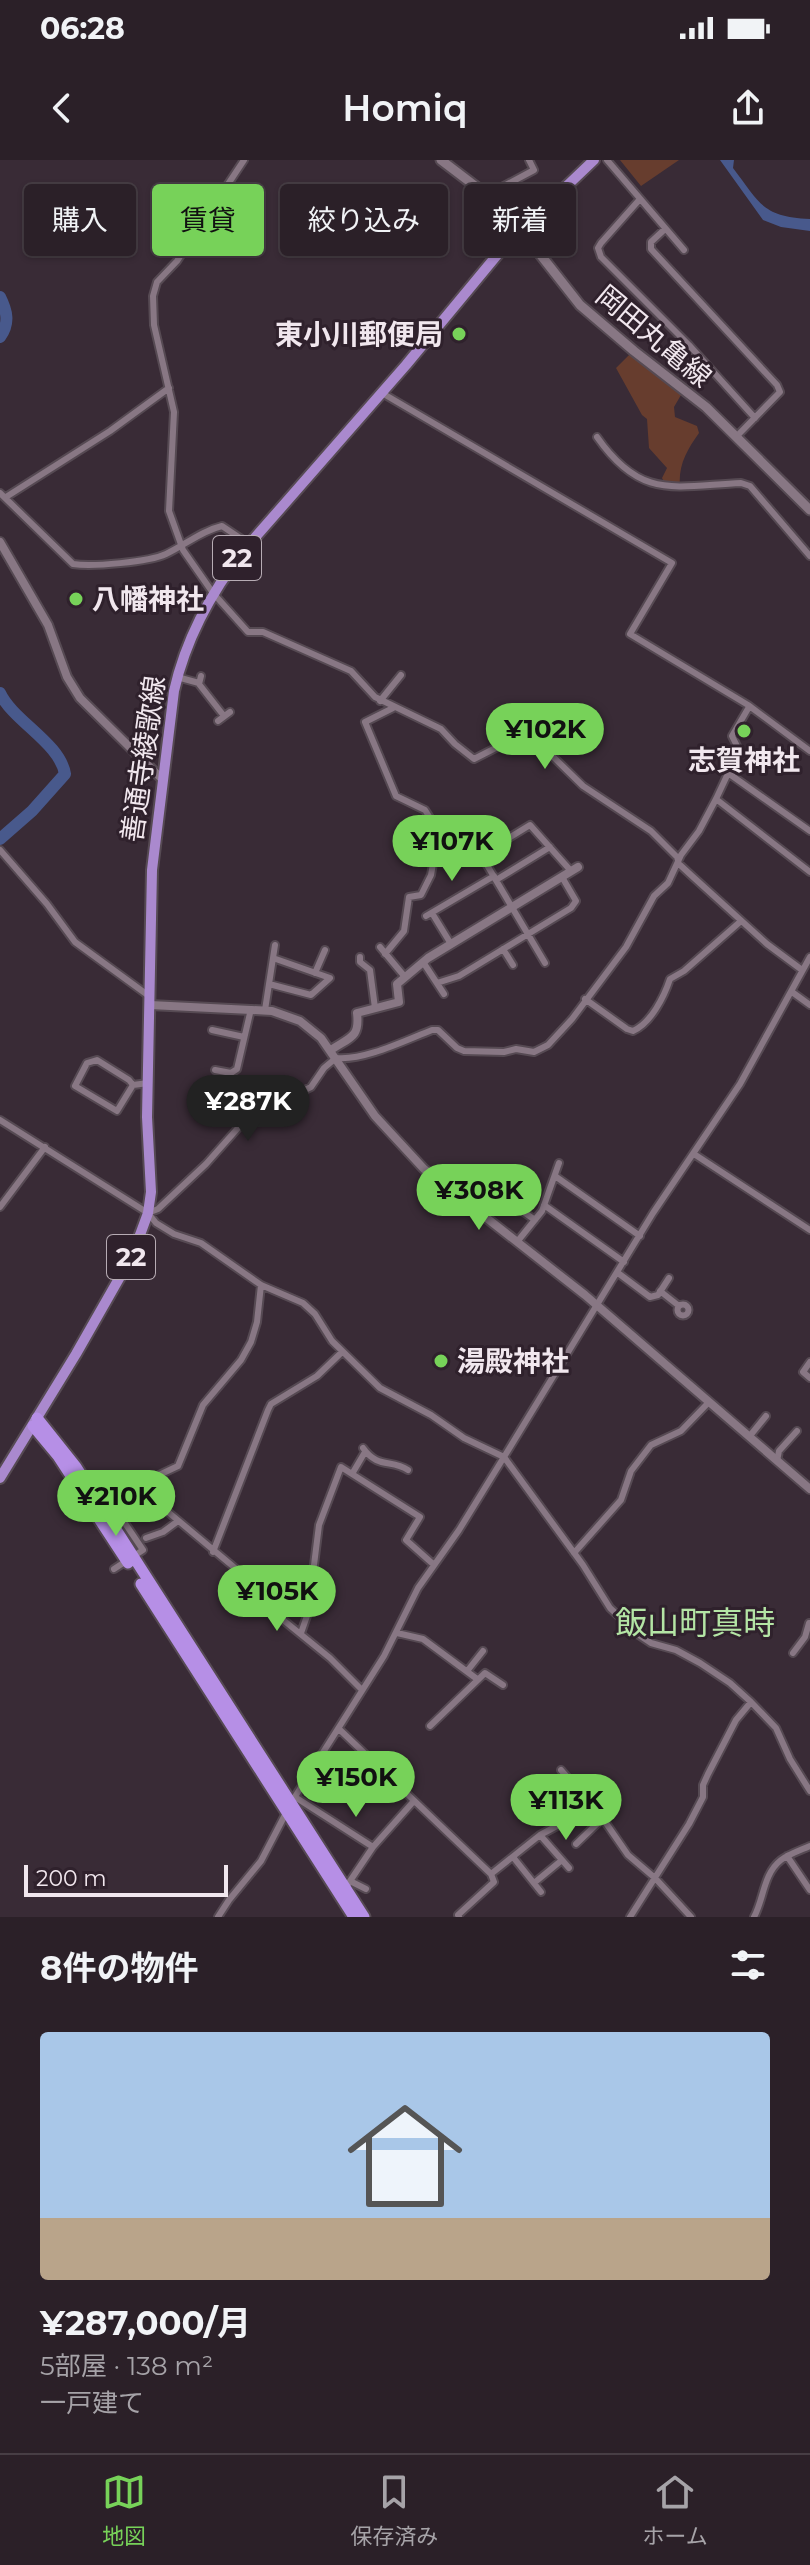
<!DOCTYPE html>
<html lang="ja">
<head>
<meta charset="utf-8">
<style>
  :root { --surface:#2b2028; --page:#372d34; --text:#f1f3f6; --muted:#a6a3a8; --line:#473e45; --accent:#77d259 }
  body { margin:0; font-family:Montserrat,"Noto Sans JP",sans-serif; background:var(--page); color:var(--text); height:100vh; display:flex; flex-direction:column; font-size:30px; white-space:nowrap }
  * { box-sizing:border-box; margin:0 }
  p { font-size:26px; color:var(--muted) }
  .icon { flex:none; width:44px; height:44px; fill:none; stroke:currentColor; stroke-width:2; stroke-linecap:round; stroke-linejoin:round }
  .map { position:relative; height:1757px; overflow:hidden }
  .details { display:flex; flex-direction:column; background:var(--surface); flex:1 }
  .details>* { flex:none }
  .banner { position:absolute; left:24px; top:24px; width:762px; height:72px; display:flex; gap:16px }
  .scale { position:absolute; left:24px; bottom:20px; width:204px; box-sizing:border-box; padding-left:8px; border:4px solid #f1e7ee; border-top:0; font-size:22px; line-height:28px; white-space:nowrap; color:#f1e7ee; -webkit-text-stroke:6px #2f212c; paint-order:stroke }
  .price { position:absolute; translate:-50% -68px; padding:0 18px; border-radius:28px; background:var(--accent); color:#111; font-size:26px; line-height:52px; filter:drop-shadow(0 2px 4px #0008) }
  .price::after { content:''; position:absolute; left:50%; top:48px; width:24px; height:18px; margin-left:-12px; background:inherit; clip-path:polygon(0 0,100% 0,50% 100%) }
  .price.selected { background:#222; color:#fff }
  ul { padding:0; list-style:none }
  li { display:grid; align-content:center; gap:16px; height:424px; padding:0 40px }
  li span { display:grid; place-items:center; height:248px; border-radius:8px; color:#555 }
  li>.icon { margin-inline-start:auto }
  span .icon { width:144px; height:144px; fill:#fffc; stroke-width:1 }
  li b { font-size:34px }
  h2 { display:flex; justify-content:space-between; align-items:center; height:96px; padding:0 40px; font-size:34px }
  .tag { padding:0 28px; border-radius:8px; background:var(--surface); box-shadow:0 2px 6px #0004,0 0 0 2px var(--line); font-size:28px; line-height:72px }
  .tag.selected { background:var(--accent); color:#111 }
  .status { display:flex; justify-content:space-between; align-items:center; height:56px; padding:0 40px; background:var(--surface); direction:ltr }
  .status svg { height:22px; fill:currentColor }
  header { display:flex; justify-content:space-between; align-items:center; height:104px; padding:0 40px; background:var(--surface); font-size:36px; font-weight:600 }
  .dock { display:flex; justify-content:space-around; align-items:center; height:112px; border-top:2px solid var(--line); background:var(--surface); font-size:22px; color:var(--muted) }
  .dock a { display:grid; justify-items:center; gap:4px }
  .dock .selected { color:var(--accent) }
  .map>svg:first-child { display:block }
  .green { fill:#673d2e }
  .water { fill:#48598c }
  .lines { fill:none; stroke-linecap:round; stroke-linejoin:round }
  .river { stroke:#48598c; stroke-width:12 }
  .minor-casing { stroke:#564a53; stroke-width:10 }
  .tertiary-casing { stroke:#564a53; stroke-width:12 }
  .secondary-casing { stroke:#564a53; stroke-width:13 }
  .primary-casing { stroke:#564a53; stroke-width:14 }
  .trunk-casing { stroke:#564a53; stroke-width:15 }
  .minor { stroke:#887784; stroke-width:6 }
  .tertiary { stroke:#887784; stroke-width:8 }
  .secondary { stroke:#887784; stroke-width:9 }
  .primary { stroke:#aa89ce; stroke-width:10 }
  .trunk { stroke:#b68fe6; stroke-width:11 }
  .poi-dot { fill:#77d259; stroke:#2f212c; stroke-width:3 }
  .labels { text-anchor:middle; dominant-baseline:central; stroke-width:6; stroke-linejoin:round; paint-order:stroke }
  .shield { fill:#2f212c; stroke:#b7acb4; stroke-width:2 }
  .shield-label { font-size:26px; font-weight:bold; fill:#f1e7ee }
  .poi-label { font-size:28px; font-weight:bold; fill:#f1e7ee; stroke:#2f212c; text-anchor:start }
  .street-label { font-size:28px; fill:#f1e7ee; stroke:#2f212c }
  .quarter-label { font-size:32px; fill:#b4e5a5; stroke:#2f212c }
</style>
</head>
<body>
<div class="status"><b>06:28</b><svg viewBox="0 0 49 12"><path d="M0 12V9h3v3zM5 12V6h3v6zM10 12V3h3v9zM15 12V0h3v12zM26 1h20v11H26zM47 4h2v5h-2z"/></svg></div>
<header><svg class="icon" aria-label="back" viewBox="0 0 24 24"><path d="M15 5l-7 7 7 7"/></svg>Homiq<svg class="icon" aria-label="share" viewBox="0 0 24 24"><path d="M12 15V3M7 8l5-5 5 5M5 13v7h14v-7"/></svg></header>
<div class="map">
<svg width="810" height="1757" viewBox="0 0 810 1757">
  <rect width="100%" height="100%" fill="#392b36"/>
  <path class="green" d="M620 0H679L641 26Z
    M631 193 681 235 674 247 675 257 697 266 699 273C687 290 678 305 680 327L675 330 667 327 662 318 667 308 649 288 647 259 642 255 616 208Z"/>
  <path class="water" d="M720 0H734L733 8C760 43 762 57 810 59V71L781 67 763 60Z"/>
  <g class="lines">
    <path class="river" d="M0 137C7 151 10 163 0 177
      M0 533C13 561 60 583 65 614L32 651 0 679"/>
    <defs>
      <path id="minor" d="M244 0 177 101 157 122 153 136 154 165 174 252 169 351 183 390 213 433 248 472H263L351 511 375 537 441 569 455 584 474 599 513 579 526 578 539 583 583 626 651 671 677 697 679 704 692 716 767 784 802 810
        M607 0 684 90
        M487 35 534 10 529 0
        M640 39 601 83 598 88 601 97 689 185 755 258
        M665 69 651 82V89L777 225 780 232 736 277
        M382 233 672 403 630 474 748 545 810 591
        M597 277C641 340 674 326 741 323L750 326 810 396
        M0 333 73 404C92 407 149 402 166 394 185 385 201 371 222 366L249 384
        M6 337 110 271 169 228
        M201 516 199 524 224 556
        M177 517 199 523
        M380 541 401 515
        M218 561 230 552
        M728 613 810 671
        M716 639 810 712
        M0 690 47 744 75 782 149 836
        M496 720 550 687
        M432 753 451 784
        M426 756 494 716
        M380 787 405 817
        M503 789 513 805
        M385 794 404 771 409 737 421 735 431 715 434 698 432 661 425 650 396 636 365 562 393 548
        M360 797V802L370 810 375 848
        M423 802 444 834
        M545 803 481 695 530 665 571 711
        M315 813 325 790
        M437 823 459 816 571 748 576 741 562 717
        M269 824 311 835 330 818 273 798
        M792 832 810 845
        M585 839 627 869 633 871C651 863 664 837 670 819L684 811 741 761
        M265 850 275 785
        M212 870 244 877
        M215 910 231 913 237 909 251 849
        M133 925 117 951 75 926 87 903 97 900 129 920 133 925 148 923
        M0 960 148 1053 156 1063 174 1074 201 1083 261 1125 303 1143 315 1154 332 1181 380 1228 431 1255 464 1278 504 1297 653 1053 740 924 810 797
        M694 994 810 1070
        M464 1010 535 1060
        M555 1016 640 1076
        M544 1045 624 1102
        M0 1047 45 987
        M148 1053 158 1049 206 1004 246 959 311 927 324 908 336 898C364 901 406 880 432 870H438L457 888 464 891 504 892 516 889 534 892 548 885 572 859 626 787 654 736 668 723 681 695 699 671 716 639 739 590 732 576 749 547
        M517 1082 542 1051 559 1003
        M618 1113 650 1137 658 1135 669 1118
        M660 1131 679 1146
        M677.5 1150a5.5 5.5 0 1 1 11 0a5.5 5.5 0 1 1-11 0Z
        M810 1202 803 1212 810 1218
        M749 1277 766 1256
        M363 1288C378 1309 391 1299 408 1310
        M777 1301 779 1291 797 1271
        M352 1314 365 1292
        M151 1330 168 1352 235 1408 277 1455 330 1498 362 1530
        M146 1378 163 1372 178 1361
        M213 1392 268 1250 271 1244 317 1216 342 1192
        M574 1393 621 1340 631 1311 651 1285 681 1271 709 1242
        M114 1409 143 1390 114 1347 145 1338 159 1315 178 1306 203 1245 241 1200 251 1182 257 1162 261 1125
        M301 1473 308 1453 319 1365 341 1307 420 1357 406 1380 433 1404
        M397 1473 423 1479 477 1519
        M793 1493 805 1477 809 1463
        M468 1510 483 1491
        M430 1566 485 1513 503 1525
        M339 1569 491 1714 494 1722 458 1755 459 1757
        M561 1610 588 1641
        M295 1637 373 1687 413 1642
        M291 1643 384 1496 418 1428 459 1370 504 1297 583 1405 610 1448 639 1475 651 1483 676 1490 700 1503 730 1523 751 1542 776 1568 790 1599 810 1631
        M540 1675 569 1708
        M576 1684 603 1658
        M787 1696 810 1730
        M513 1697 541 1732
        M491 1714 540 1675 570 1659 590 1640 628 1695 655 1718 691 1757
        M350 1721 366 1729
        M534 1723 562 1700
        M346 1727 373 1687
        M218 1757 229 1740 261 1701 286 1653
        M630 1757 689 1664 703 1637V1625L708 1614 736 1560 751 1542
        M754 1757C764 1739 763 1714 781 1700 789 1694 801 1690 810 1686"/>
      <path id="tertiary" d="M0 382 48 465 67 517 80 538 163 620
        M150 845 272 851 300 861 321 878 375 956 424 1009 585 1135 810 1329
        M331 890C350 877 360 878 357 853L399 842 397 824 428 798 578 707"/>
      <path id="secondary" d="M441 0 487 35 521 70 580 145 634 191 706 247 810 350"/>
      <path id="primary" d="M0 1318 76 1194 133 1094 148 1053 151 1032 147 957 152 710 174 531C186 478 211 432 245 389L406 205 507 83 594 0"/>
      <path id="trunk" d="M37 1258 76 1307 364 1757
        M33 1266 58 1296 128 1403
        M141 1424 354 1757"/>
    </defs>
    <use href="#minor" class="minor-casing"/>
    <use href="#tertiary" class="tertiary-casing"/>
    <use href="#secondary" class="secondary-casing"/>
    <use href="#primary" class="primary-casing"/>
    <use href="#trunk" class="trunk-casing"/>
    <use href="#minor" class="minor"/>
    <use href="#tertiary" class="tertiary"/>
    <use href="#secondary" class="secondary"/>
    <use href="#primary" class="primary"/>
    <use href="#trunk" class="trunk"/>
  </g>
  <g class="poi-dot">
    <circle cx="459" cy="174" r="8"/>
    <circle cx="76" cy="439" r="8"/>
    <circle cx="744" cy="571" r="8"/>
    <circle cx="441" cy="1201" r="8"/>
  </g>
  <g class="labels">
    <g class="shield">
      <rect x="213" y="376" width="48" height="44" rx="6"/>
      <rect x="107" y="1075" width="48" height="44" rx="6"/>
    </g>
    <g class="shield-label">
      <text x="237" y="398">22</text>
      <text x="131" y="1097">22</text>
    </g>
    <g class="poi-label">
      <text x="443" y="174" text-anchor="end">東小川郵便局</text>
      <text x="92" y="439">八幡神社</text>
      <text x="744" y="600" text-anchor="middle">志賀神社</text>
      <text x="457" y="1201">湯殿神社</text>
    </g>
    <g class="street-label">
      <text transform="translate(654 176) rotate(40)">岡田丸亀線</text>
      <text transform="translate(143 599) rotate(-82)">善通寺綾歌線</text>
    </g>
    <g class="quarter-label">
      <text x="695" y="1462">飯山町真時</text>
    </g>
  </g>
</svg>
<div class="scale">200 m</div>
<b class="price" style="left:545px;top:611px">¥102K</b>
<b class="price" style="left:452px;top:723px">¥107K</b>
<b class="price selected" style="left:248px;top:983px">¥287K</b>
<b class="price" style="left:479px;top:1072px">¥308K</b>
<b class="price" style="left:116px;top:1378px">¥210K</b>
<b class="price" style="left:277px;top:1473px">¥105K</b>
<b class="price" style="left:356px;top:1659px">¥150K</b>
<b class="price" style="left:566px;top:1682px">¥113K</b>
<div class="banner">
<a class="tag">購入</a>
<a class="tag selected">賃貸</a>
<a class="tag">絞り込み</a>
<a class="tag">新着</a>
</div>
</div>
<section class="details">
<h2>8件の物件<svg class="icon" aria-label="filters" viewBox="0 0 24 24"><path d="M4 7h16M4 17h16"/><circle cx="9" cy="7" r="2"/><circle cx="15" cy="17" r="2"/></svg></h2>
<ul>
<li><span style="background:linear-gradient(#a9c7e8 75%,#b9a48a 0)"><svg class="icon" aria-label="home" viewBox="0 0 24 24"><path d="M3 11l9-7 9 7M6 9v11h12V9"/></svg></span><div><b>¥287,000/月</b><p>5部屋 · 138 m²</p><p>一戸建て</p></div></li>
</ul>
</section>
<nav class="dock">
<a class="selected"><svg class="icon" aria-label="map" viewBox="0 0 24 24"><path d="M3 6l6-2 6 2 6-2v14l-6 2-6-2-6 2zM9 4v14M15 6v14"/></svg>地図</a>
<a><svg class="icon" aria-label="saved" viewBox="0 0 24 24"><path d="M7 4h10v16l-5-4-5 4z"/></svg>保存済み</a>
<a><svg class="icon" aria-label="home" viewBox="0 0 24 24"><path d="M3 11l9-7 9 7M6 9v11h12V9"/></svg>ホーム</a>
</nav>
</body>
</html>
